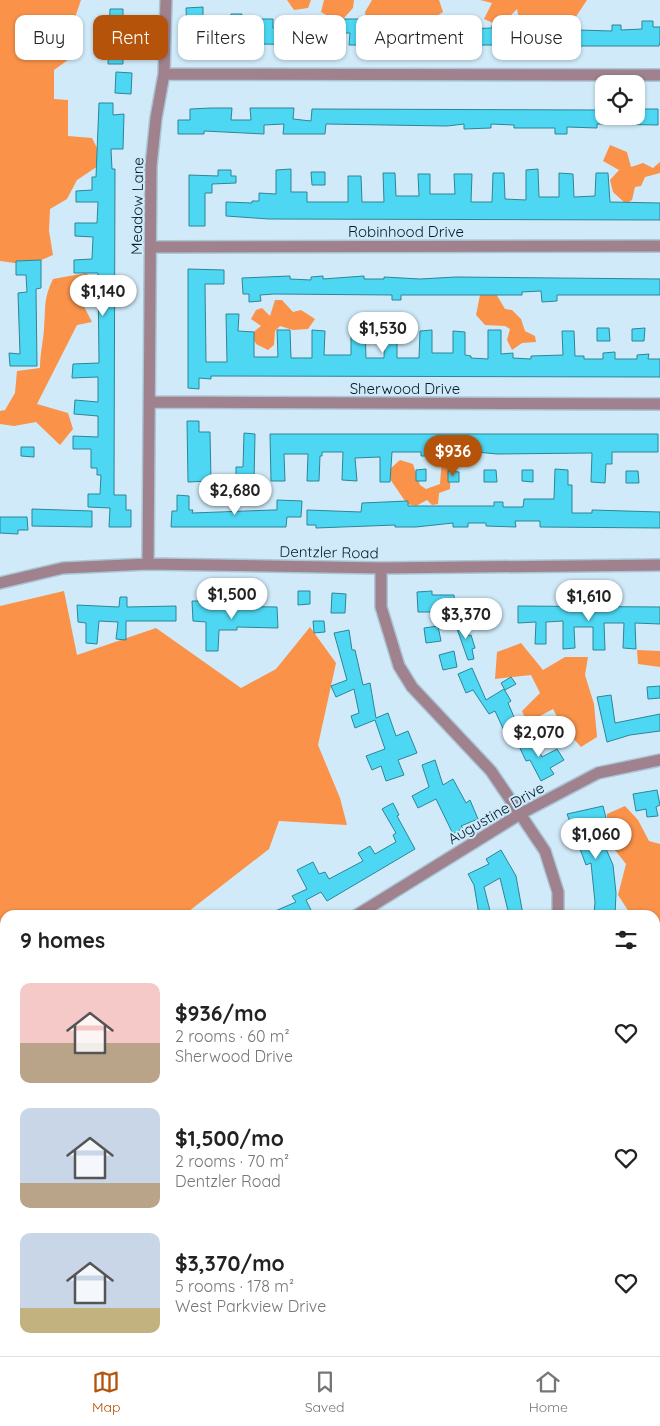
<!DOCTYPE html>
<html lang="en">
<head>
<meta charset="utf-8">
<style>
  :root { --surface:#fff; --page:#f2f2f2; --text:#222; --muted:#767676; --line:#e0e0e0; --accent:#b45309 }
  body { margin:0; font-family:Quicksand,sans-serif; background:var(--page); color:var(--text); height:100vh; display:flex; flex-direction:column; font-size:19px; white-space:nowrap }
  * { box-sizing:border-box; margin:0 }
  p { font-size:16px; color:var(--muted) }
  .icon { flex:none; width:28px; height:28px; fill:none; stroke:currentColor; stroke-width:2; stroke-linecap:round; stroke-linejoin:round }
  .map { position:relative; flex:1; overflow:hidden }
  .details { position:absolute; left:0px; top:910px; width:660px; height:446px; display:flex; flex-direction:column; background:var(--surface); border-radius:15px 15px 0 0; box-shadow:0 1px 4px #0004 }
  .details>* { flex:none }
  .hud { position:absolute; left:15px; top:15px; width:630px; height:45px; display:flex; gap:10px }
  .tools { position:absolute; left:595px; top:75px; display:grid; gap:10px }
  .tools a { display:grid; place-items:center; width:50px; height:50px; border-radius:10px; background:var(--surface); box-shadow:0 1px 4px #0004; font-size:25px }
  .price { position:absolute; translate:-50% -42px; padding:0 11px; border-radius:18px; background:#fff; color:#222; font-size:16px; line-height:32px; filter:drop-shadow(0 1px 2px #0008) }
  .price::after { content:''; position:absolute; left:50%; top:30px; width:15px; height:11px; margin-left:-8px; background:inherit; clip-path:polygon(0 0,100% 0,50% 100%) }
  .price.active { background:var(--accent); color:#fff }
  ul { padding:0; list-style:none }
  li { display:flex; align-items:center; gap:15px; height:125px; padding:0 20px }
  li span { display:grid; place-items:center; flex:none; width:140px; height:100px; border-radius:10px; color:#555 }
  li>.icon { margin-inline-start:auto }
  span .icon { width:60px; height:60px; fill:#fffc; stroke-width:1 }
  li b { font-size:21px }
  h2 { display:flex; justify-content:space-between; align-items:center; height:60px; padding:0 20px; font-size:21px }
  .chip { padding:0 18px; border-radius:10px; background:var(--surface); box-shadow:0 1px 4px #0004; font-size:18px; line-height:45px }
  .chip.active { background:var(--accent); color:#fff }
  .dock { display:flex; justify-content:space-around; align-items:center; height:70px; border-top:1px solid var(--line); background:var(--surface); font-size:14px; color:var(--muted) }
  .dock a { display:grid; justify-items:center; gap:2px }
  .dock .active { color:var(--accent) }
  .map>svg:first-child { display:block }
  .forest { fill:#fa9249 }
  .building { fill:#4dd7f2; stroke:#2d8697 }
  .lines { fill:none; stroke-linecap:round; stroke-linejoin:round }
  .minor-casing { stroke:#abc5d4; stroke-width:14 }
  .minor { stroke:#9f828d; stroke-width:11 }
  .labels { text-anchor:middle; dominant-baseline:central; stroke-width:4; stroke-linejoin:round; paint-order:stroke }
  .street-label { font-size:15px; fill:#021d2b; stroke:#d0eaf9 }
</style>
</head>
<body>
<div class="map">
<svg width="660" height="1356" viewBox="0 0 660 1356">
  <rect width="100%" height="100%" fill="#d0eaf9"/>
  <path class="forest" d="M0 0H81L70 32 72 57 54 70V99L68 100V136L92 138 104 162 77 180 67 199 50 209 49 231 53 255 30 265 0 261Z
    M287 0H311L308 8 294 10Z
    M324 0H354L353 8 344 18 330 17 321 12Z
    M372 0H439L443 12 422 25 390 15 386 29 367 28 365 12Z
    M480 0H587L573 21 553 30 520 24 517 9 500 26 484 19 492 3Z
    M610 145 627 152 631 167 643 163 653 168 660 162V173L645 177 641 186 635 187 632 200 626 204 613 192 610 180 619 170 603 161Z
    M86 273 97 283 79 297 92 322 77 325 37 404 68 413 73 429 60 445 36 422 14 426 0 424V411L5 410 15 393 17 371 40 368C40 354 43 343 44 329 46 307 43 300 53 279Z
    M495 292 505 309 512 310 521 319 525 331 535 336 536 342 522 343 512 350 507 340 510 329 505 326 485 325 476 315 480 295Z
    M275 300H282L293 312 301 310 315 319 308 329 293 330 280 326 275 331 274 345 268 350 256 344 251 334 261 326 251 319 256 310 262 308 270 316Z
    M451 456 450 489 439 493 438 504 432 505 427 500 416 506 407 504 390 479V469L400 460 413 464 420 485 426 489 440 484 442 458Z
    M64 591 77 655 156 628 241 688 276 669 310 627 336 663 318 745 340 798 347 825 279 821 269 849 184 915H5V998H0V606Z
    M521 643 543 670 565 657H588L585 675 594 704 597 737 581 747 562 726 553 709 527 723 522 711 540 693 531 675 495 679 497 652Z
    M637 650 660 651V667L638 664Z
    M625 806 638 820 649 841 660 844V931L655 930V915H631L618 895 626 864 607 840V814Z
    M5 1280V1351H175L172 1356H0V1293Z"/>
  <path class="building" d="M203 7V16H212V19H231V14H242L241 19H273V28L332 29 331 45 259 44V33L241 32 230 33V45L199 43V30L187 31 186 8Z
    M110 9H123V21H135L134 54 123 53V64H108Z
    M338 19H364V25H392V29L431 30 492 28V25L523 26V24H545L544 29 612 31V25H621V30L642 29V21H653V27H660V42L659 46H554L502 41V45H349L350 33H339Z
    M116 72 132 73 131 94 115 93Z
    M99 103H113V115L124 114 123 149H111L112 169H115L114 495H126V510H131V527H109L110 508 88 507V494H100L101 475H97V468H91V449H73V436L98 437V416L74 414 75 400 98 402V377L72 378 73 364 99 363 98 273H74V260L92 259 93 237 75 236V223H97L98 202H76V191L92 190V177H96Z
    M211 108H232L231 120H251L250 108H294L293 119 311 121 312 109 598 110 597 116H636V109H658V125L597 124V128L567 127V134H555V128H514V125L491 124V128L464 129V124L447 126 326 124 325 134H283L284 124 264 125V134L204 131V134H178V120H190V109Z
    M291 169V192H307V202H348V176H361L362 202H384L383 173H395L396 196H419L418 174H430V194H455L454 174H472L471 202H492L493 173H504L505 199 526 200V170L538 169 539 197H559V173L573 174 574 197 595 196 596 173H608L610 202 660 203V220L269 219 226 216V202L252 203V201H259V193L276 194V170Z
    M218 170H231V176H236V183L212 184V193H205V226H189V175L218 176Z
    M311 172H325V185H312Z
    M41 260V288L36 289 37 366H10L9 353 20 354 18 293 27 292 26 275H16V261Z
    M188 269 224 270V284H205L206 362H227L226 314H239L238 331 254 332V357H278L277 330H290L291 358H312V330L325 331 324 355H351V329L365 328 366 358H384L385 333H397V358H419L420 331 432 330V353H453V331L465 332V355L471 356V358L488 359V330H501V354L513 353V358L531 359V356L563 355 562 331H574L575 356H584V359H603V353L615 352V359H637V355L649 354 648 359H660V377L211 376V379L199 378V389L188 388Z
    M290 276V279L311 280V277L323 276V279L364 276V279H384V277L420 279 456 277 660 279V295H557V301L542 302 541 291 522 292V295H401V300H392V295L274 294 260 295 261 301 249 302V294H243L242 278Z
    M597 328H609L610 341H597Z
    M645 328 644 341H632V329Z
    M187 421H199V432H210L211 481 188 482Z
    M244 433 255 434 254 480 236 479V467H243Z
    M270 434H658V452H612V464H606L605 483 591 482 592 453 497 454 466 451V457L456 456 457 452H436V456H421V452H392L390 482H380V457L355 458 357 481 342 480 343 452H322V456H320L319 481H307L308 454H284L285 481H271Z
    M21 447H34V457L21 456Z
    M426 469V481H416V470Z
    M555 469 568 470V485H572V513H592V510L660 512V528L540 527V521H515L516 527 486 526V523H468V527H453V523L416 527H395V525L316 528V525H307V510L361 512 362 503 408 501V506H494V502H503V507H523L524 499H554Z
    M484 470H496L497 482H484Z
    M522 470H533V482L522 481Z
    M448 471 459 472V482H448Z
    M626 471H638L639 483H626Z
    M177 495 189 496V510H193L192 513 273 510H277V500L302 501 301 517H287L286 527H171L172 511H177Z
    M32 509 92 511V527L32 526Z
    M0 517H27L28 530H18V534L0 533Z
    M298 591H310V604L298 605Z
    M432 591V595H454L455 607H432V612H418L417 592Z
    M332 593 346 594 345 613H331Z
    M120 597H127V607L176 606V621H126V640L116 639 118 622 99 621 97 644 86 643V623L78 622 77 605 119 607Z
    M192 601H206V606L277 607 278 628 237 627V630H219L218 651H206V622L193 621Z
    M518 606 660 607V624L635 623 636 649 623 648 624 623H604L605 650H593V627H574L575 648 563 649V621L546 622V644H535L536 622 518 623Z
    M313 621H324L325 632 314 633Z
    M466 622 469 636 471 635 475 648 472 649 474 659 468 660 455 623Z
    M438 626 441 641 426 643 424 628Z
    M349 630 352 650H355L363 685 370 683 376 718 388 713 396 736 408 731 417 753 398 760 404 775 386 781 381 766 372 770 366 756 385 749 375 720 355 728 351 716 359 713 354 689 336 697 331 686 347 680 334 633Z
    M454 651 457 667 443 670 439 655Z
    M472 668 486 700 504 689 511 701 508 703 520 731 507 737 495 711 489 714 473 690 466 693 458 674Z
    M511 677 516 684 505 690 501 683Z
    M660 686V698L648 699 647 687Z
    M611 695 615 723 660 714V731L630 735 607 742 597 697Z
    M531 735 542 757 557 749 564 760 550 768 554 774 541 781 530 760 526 761 517 742Z
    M435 760 443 785 453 779 466 803 470 800 478 819 461 826 463 828 453 834 436 799 418 808 412 796 429 787 422 765Z
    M657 790 660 805 656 807 658 816 647 817 646 809 636 811 633 794Z
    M393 803 399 815 397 816 415 849 327 901 321 892 306 900 312 912 305 915H266L296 902 292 896 307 889 297 870 313 862 319 874 325 872 329 879 363 861 358 853 370 846 375 854 396 842 393 835 396 833 382 809Z
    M603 806 606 818 589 825 595 845 603 842 613 865 616 893 615 915H594L595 902 591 863 586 865 567 814Z
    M501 850 516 876 523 915H509L500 878 484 887 491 915H479L474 885 468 874 489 864 486 859Z"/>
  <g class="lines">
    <defs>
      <path id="minor" d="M164 74 660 75
        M152 247 660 246
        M149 402 660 404
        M148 564 151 166 156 118 164 74 166 0
        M381 568V607L399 666 412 687 491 771 545 851 558 892V915
        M0 583 63 568 148 564 381 568 660 565
        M357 915 520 814 598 773 660 760
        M655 943H660
        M0 1073 5 1072
        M655 1124H660
        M655 1287H660
        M225 1356 227 1351"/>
    </defs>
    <use href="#minor" class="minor-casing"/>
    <use href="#minor" class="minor"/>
  </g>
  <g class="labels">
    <g class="street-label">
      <text transform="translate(137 206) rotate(-89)">Meadow Lane</text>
      <text x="406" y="231">Robinhood Drive</text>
      <text x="405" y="388">Sherwood Drive</text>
      <text transform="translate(329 552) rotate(1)">Dentzler Road</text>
      <text transform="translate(496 813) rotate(-30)">Augustine Drive</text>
    </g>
  </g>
</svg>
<div class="tools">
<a><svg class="icon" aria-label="locate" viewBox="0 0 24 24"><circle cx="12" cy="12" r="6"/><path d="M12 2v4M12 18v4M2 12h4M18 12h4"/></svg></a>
</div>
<b class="price" style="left:103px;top:317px">$1,140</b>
<b class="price" style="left:383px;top:354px">$1,530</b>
<b class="price active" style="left:453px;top:477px">$936</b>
<b class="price" style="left:235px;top:516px">$2,680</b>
<b class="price" style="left:232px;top:620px">$1,500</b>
<b class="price" style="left:589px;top:622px">$1,610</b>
<b class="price" style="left:466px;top:640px">$3,370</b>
<b class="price" style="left:539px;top:758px">$2,070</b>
<b class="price" style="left:596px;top:860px">$1,060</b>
<div class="hud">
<a class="chip">Buy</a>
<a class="chip active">Rent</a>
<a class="chip">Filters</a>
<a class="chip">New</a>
<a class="chip">Apartment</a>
<a class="chip">House</a>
</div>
<section class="details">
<h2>9 homes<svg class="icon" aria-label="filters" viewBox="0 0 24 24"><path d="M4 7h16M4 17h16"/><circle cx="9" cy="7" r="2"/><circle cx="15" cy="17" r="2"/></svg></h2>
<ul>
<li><span style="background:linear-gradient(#f6c9c9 60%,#b9a48a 0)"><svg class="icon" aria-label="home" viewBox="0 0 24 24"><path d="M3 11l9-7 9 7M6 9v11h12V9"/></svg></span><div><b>$936/mo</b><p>2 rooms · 60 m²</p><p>Sherwood Drive</p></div><svg class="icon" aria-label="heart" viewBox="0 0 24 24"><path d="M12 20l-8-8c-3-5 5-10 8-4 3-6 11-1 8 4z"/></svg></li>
<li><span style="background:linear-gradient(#c9d6e8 75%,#b9a48a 0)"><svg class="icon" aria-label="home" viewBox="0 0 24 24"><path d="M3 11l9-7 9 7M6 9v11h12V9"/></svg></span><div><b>$1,500/mo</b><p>2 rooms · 70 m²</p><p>Dentzler Road</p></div><svg class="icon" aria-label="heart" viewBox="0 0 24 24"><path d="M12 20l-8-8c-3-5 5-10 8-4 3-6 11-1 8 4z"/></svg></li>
<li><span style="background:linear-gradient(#c9d6e8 75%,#c2b280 0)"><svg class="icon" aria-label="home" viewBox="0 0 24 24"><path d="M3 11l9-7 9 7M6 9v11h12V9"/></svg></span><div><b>$3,370/mo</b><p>5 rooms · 178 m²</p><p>West Parkview Drive</p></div><svg class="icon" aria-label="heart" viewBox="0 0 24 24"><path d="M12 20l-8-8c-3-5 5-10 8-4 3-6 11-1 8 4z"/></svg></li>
</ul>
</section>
</div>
<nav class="dock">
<a class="active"><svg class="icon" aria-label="map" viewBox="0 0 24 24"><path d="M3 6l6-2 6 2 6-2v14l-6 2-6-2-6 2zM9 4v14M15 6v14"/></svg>Map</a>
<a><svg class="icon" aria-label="saved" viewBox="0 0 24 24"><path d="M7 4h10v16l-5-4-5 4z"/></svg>Saved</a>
<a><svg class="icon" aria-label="home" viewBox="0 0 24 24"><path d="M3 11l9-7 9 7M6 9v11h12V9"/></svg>Home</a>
</nav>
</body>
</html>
